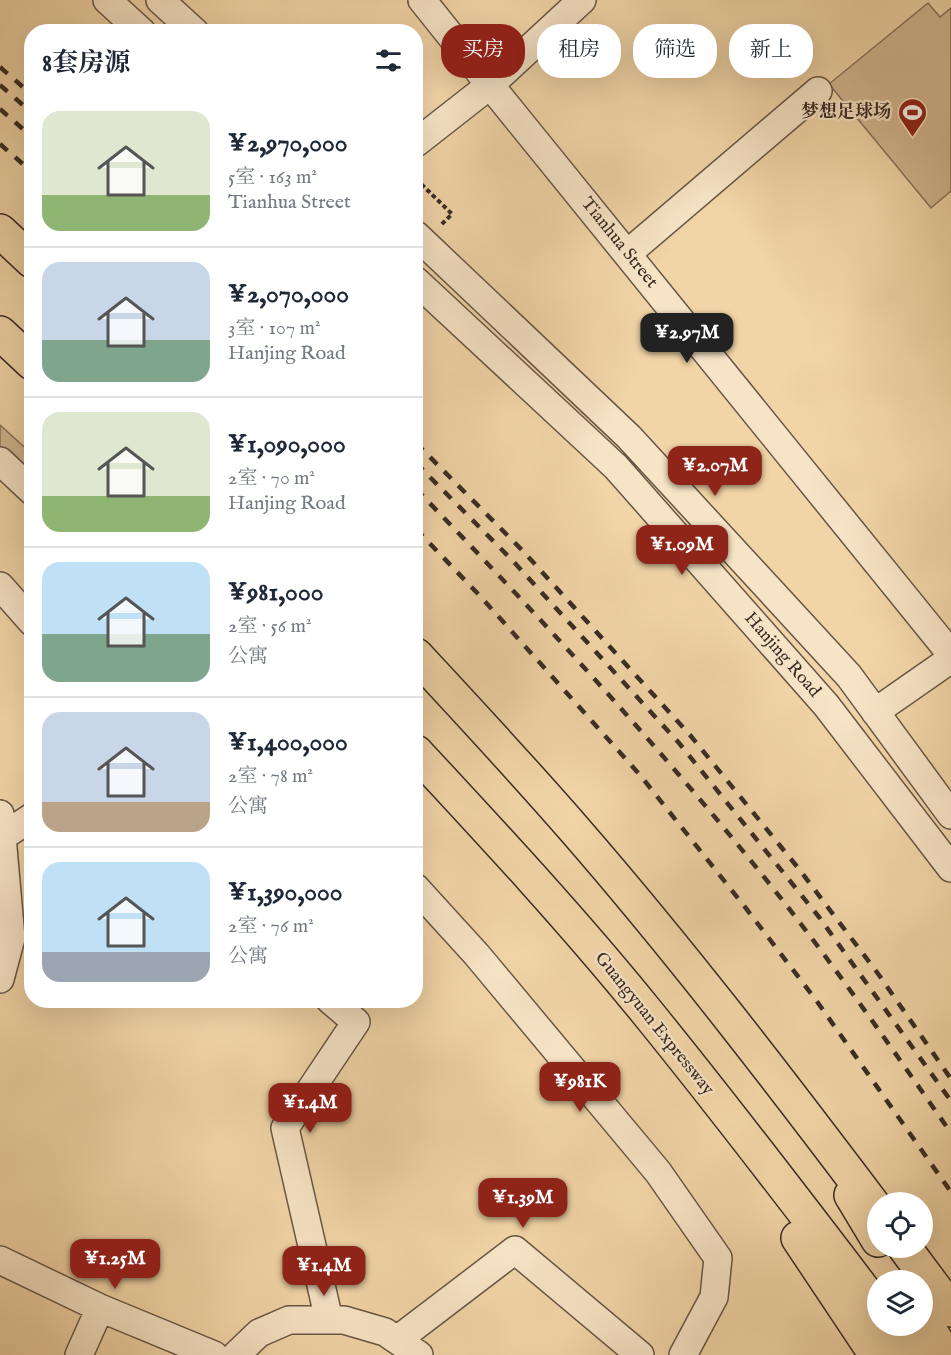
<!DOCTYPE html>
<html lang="zh">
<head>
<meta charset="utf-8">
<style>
  :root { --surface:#fff; --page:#f6f6f7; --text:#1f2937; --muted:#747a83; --line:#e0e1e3; --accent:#8f2418 }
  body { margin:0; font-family:"IM FELL English","Noto Serif SC",serif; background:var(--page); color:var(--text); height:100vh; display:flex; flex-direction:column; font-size:22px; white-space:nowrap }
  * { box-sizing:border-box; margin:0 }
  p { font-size:20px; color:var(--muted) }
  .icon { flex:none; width:33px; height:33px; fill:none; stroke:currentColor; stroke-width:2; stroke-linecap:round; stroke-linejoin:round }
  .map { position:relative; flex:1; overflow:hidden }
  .side { position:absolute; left:24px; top:24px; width:399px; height:984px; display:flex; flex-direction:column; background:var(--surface); border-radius:24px; box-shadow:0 6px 24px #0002 }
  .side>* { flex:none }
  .hud { position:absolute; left:441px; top:24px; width:420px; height:54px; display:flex; gap:12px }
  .tools { position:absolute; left:867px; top:1192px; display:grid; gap:12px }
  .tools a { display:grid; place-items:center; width:66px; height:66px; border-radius:50%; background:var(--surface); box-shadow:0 6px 24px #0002; font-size:30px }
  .price { position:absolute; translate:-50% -51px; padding:0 14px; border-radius:12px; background:var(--accent); color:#fff; font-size:20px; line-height:39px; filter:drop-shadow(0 2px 3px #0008) }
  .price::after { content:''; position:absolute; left:50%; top:36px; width:18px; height:14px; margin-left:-9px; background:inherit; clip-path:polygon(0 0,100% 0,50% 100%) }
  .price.on { background:#222; color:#fff }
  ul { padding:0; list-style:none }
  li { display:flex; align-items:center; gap:18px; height:150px; padding:0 18px }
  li+li { border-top:2px solid var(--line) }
  li span { display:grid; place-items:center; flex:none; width:168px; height:120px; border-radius:18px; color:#555 }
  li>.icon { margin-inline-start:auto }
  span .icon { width:72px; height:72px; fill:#fffc; stroke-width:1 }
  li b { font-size:26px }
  h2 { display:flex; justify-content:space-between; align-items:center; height:72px; padding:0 18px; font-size:26px }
  .chip { padding:0 21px; border-radius:24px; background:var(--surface); box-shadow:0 6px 24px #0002; font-size:21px; line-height:54px }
  .chip.on { background:var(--accent); color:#fff }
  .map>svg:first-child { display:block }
  .green { fill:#d3b891; stroke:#86725b; stroke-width:1.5 }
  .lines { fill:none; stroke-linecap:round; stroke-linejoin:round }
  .minor-casing { stroke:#675646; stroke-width:30 }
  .highway-casing { stroke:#392b25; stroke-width:36 }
  .path { stroke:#392b25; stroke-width:4; stroke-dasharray:4.5 3; stroke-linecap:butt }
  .minor { stroke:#f7e4c6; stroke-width:27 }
  .highway { stroke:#f2d5a7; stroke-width:33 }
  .rail { stroke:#392b25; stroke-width:4.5; stroke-dasharray:10 10; stroke-linecap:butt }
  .labels { text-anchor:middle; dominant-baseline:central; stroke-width:4.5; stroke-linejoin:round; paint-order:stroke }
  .poi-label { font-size:18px; font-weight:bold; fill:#392b25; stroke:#f7e4c6; text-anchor:end }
  .street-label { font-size:18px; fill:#392b25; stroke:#f7e4c6 }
</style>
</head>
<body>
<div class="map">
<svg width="951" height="1355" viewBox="0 0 951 1355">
  <rect width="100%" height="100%" fill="#f2d5a7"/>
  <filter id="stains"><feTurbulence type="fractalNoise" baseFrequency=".00333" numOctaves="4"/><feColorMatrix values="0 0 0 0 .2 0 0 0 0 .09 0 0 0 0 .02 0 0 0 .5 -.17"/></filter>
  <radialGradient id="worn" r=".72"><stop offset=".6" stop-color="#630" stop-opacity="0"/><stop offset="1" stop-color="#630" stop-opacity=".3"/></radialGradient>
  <path class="green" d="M928 3 940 17 951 8V191L931 208 829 84Z
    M0 425 31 453V494L0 464Z"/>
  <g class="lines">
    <defs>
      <path id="minor" d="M107 0 142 32
        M160 0 195 32
        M422 0 490 85 582 0
        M416 143 490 85 951 654
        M416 235 629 437 849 676 951 815
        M627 254 818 91
        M416 281 616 467 826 705 951 868
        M0 461 32 491
        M0 586 32 622
        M875 712 951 659
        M0 814 11 938 0 979
        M2 837 32 817
        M416 888 477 955 658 1172 718 1258 714 1297 683 1355
        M0 1260 100 1308 214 1355
        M329 1320 285 1128 356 1022 330 1000
        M397 1340 515 1250 640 1355
        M79 1355 100 1308
        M236 1355 259 1333 289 1320H344L385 1332 419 1355"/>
      <path id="highway" d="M0 231 32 261
        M0 333 32 363
        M416 655C469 712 523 770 575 830 681 952 780 1081 878 1211
        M416 752C494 836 573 921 646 1011 725 1108 802 1209 878 1309
        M851 1195 878 1240
        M798 1238 876 1355
        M905 1248 951 1310
        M922 1317 945 1355
        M890 1326 910 1355"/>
    </defs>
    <use href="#minor" class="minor-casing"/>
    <use href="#highway" class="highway-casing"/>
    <path class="path" d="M416 179 452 214 441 225"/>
    <use href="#minor" class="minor"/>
    <use href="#highway" class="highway"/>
    <path class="rail" d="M0 67 32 95
      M0 85 32 113
      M0 109 32 137
      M0 144 32 172
      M416 443 522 550 690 735 799 869 879 975 951 1079
      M416 463 512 560 679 743 819 917 951 1101
      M416 489C540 617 661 748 772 887 835 966 893 1050 951 1133
      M416 529 481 597 640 775 745 907 816 1000 951 1192"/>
  </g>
  <defs>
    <symbol id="stadium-pin" viewBox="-11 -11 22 30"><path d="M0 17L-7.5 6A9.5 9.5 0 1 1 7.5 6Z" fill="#8f2418" stroke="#f7e4c6"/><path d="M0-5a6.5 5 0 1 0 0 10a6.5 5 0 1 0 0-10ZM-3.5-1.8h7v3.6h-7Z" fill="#fff"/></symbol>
  </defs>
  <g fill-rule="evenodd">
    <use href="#stadium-pin" x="896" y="96" width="33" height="45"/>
  </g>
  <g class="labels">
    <g class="poi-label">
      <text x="891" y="112">梦想足球场</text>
    </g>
    <g class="street-label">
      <text transform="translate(619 243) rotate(51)">Tianhua Street</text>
      <text transform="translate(782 655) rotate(49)">Hanjing Road</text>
      <text transform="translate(654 1024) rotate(51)">Guangyuan Expressway</text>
    </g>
  </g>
  <rect width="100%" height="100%" filter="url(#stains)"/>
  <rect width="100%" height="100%" fill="url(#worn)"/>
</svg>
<div class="tools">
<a><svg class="icon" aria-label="locate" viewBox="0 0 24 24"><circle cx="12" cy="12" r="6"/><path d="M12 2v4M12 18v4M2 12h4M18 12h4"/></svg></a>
<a><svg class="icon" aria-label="layers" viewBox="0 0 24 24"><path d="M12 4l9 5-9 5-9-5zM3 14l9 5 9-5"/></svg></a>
</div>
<b class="price on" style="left:687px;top:364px">¥2.97M</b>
<b class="price" style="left:715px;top:497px">¥2.07M</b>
<b class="price" style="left:682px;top:576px">¥1.09M</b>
<b class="price" style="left:580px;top:1113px">¥981K</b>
<b class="price" style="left:310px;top:1134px">¥1.4M</b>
<b class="price" style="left:523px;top:1229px">¥1.39M</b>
<b class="price" style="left:115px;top:1290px">¥1.25M</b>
<b class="price" style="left:324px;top:1297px">¥1.4M</b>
<div class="hud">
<a class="chip on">买房</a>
<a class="chip">租房</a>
<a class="chip">筛选</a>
<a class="chip">新上</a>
</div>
<section class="side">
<h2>8套房源<svg class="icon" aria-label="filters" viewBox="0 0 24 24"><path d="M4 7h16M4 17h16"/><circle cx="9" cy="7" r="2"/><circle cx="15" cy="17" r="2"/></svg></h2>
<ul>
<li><span style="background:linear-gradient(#dfe7d0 70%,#8fb573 0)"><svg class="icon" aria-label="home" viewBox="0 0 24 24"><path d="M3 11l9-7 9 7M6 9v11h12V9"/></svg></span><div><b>¥2,970,000</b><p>5室 · 163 m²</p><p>Tianhua Street</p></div></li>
<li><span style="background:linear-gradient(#c9d6e8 65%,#7fa58c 0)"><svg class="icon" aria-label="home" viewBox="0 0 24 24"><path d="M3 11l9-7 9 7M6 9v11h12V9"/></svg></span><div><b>¥2,070,000</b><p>3室 · 107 m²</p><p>Hanjing Road</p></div></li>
<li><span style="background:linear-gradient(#dfe7d0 70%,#8fb573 0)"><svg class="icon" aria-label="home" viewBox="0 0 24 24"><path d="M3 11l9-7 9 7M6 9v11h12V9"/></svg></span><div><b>¥1,090,000</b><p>2室 · 70 m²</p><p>Hanjing Road</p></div></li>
<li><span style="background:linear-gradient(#bfe0f5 60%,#7fa58c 0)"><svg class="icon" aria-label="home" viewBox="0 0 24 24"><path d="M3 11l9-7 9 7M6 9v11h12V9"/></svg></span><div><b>¥981,000</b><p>2室 · 56 m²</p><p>公寓</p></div></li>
<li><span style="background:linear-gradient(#c9d6e8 75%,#b9a48a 0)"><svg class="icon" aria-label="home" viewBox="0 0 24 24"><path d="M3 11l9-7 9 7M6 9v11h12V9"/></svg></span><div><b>¥1,400,000</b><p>2室 · 78 m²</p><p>公寓</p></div></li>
<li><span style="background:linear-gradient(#bfe0f5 75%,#9aa5b1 0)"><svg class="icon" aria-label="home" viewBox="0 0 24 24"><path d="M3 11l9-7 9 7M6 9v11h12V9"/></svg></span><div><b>¥1,390,000</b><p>2室 · 76 m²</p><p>公寓</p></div></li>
</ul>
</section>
</div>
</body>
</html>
